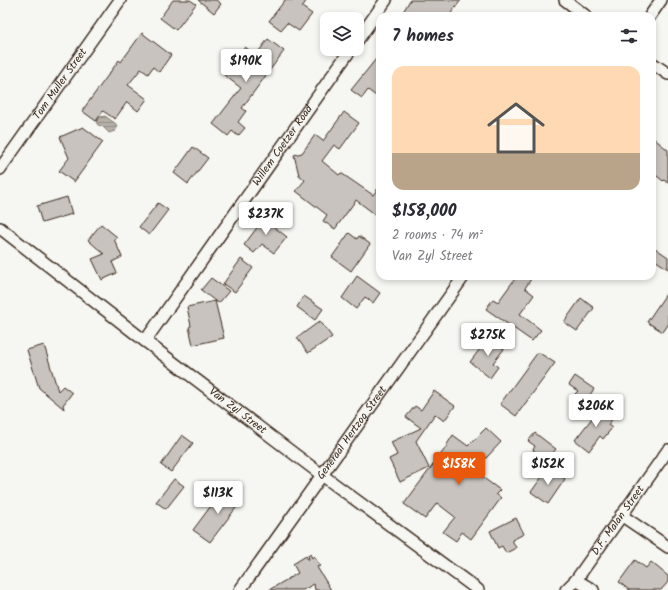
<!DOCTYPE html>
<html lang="en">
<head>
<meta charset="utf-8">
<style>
  :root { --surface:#fff; --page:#f7f7f7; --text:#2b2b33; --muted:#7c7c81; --accent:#ea580c }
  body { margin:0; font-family:Kalam,sans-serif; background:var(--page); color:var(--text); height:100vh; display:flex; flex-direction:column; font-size:15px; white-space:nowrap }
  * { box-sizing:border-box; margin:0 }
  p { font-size:13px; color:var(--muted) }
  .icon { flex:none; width:22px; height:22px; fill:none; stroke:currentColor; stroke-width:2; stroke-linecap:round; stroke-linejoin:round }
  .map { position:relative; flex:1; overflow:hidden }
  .side { position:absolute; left:376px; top:12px; width:280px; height:268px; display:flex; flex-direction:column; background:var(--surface); border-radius:12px; box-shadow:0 2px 6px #0003 }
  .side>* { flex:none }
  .buttons { position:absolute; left:320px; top:12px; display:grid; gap:8px }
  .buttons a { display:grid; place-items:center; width:44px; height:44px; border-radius:8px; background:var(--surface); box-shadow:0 2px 6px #0003; font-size:20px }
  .price { position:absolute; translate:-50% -34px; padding:0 9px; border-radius:4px; background:#fff; color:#222; font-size:13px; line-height:26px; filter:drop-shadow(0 1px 2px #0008) }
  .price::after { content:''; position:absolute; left:50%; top:24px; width:12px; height:9px; margin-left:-6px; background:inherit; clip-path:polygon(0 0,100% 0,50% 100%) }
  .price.selected { background:var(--accent); color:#fff }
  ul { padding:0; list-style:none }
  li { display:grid; align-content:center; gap:8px; height:212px; padding:0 16px }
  li span { display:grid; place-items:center; height:124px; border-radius:12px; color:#555 }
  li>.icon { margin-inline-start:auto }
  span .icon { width:72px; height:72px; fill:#fffc; stroke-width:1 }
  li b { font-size:17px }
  h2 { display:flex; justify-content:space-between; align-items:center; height:48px; padding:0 16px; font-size:17px }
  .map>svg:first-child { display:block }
  .water { fill:url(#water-rules); stroke:#857a71 }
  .building { fill:#c8c3be; stroke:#3b2a1e }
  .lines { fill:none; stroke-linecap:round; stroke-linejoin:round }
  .street-casing { stroke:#3b2a1e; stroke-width:14 }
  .street { stroke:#f6f6f2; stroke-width:11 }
  .labels { text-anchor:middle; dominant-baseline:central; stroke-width:3.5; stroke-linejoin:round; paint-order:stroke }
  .street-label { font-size:11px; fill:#3b2a1e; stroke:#f6f6f2 }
</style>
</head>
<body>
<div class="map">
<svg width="668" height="590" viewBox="0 0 668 590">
  <defs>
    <pattern id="water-rules" width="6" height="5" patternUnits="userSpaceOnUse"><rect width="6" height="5" fill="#b6b0a9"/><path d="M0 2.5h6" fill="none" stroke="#958f89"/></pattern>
  </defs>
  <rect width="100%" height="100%" fill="#f6f6f2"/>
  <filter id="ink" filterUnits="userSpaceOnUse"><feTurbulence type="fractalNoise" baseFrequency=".025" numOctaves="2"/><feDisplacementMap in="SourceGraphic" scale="8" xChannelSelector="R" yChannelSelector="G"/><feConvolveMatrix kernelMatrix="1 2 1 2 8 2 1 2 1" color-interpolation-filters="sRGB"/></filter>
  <g filter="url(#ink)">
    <path class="water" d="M105 116 116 124 117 128 115 131 109 133 102 126 98 125 96 122 100 117Z"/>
    <path class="building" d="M173 0H190L196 4 176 30 160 18Z
      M198 0H216L221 4 214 13Z
      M285 0H307L302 7 312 14 299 31 287 23 281 30 269 21Z
      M410 0H461L449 16H408L403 12Z
      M142 33 171 55 159 72 153 67 148 74 141 69 128 85 147 99 138 111 127 102 115 119 103 111 96 121 82 111 119 60 121 62Z
      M268 39 284 51 242 108 246 111 238 122 245 128 238 136 232 131 228 136 213 124 241 88 224 75 245 47 256 55Z
      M380 54V99L368 90 362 98 351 90Z
      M344 112 359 123 340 149 334 145 322 161 339 175 341 173 373 195 380 186V218L356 200 335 229 323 221 327 215 296 191 305 180 299 175 294 155 302 153 315 135 323 141Z
      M83 127 103 142 74 182 59 171 69 158 60 137Z
      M652 137 668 150V183L664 180 663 181 652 172Z
      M193 147 208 158 188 184 174 173Z
      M67 197 72 214 42 223 37 206Z
      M158 203 168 210 149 235 139 227Z
      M268 213 278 221 274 227 287 237 274 253 262 244 254 253 244 245Z
      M101 224 117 237 114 239 122 257 112 262 117 273 102 280 92 259 104 254 88 240Z
      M349 233 357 239 359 236 370 244 351 271 332 257Z
      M652 246 668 257V269L652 258Z
      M241 259 253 268 235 292 223 284Z
      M357 276 380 293 373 303 365 297 356 309 342 298Z
      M517 276H533L525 288 534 295 520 314 541 330 532 341 486 309 493 299 498 302Z
      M211 278 229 291 219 303 215 301 224 338 193 345 189 327 191 326 187 307 215 301 201 290Z
      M668 291V325L663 332 647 322Z
      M304 296 323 309 315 320 297 307Z
      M581 298 594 308 577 331 564 322Z
      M320 321 332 337 308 353 297 338Z
      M489 337 504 349 493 363 498 367 490 378 470 362Z
      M44 345 58 391 63 386 72 393 63 405 64 409 39 388 27 350Z
      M538 352 555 363 516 416 500 404Z
      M575 376 594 389 585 402 575 394 578 391 569 385Z
      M434 391 455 406 444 421 435 414 416 441 429 468 400 482 389 459 397 455 391 442 421 428 406 417 415 406 421 410Z
      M603 404 616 414 608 425 612 428 603 439 600 436 589 451 575 440Z
      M486 428 501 442 474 471 500 490 496 494 501 498 471 539 462 532 456 541 443 532 455 517 437 503 425 519 404 504 447 446H446L453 435 468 446Z
      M535 433 556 449 547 460 533 450 535 446 528 441Z
      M182 435 193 443 171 472 161 465Z
      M549 467 565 479 548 504 531 492Z
      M174 479 184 486 166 509 156 502Z
      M225 487 242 500 210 542 193 530Z
      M516 518 524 534 512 540 516 548 506 553 502 546 498 548 490 531Z
      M310 554 312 558 314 556 320 566 317 567 331 590H315L314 584 303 590H269L298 573 293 564 306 556 308 560 309 559 308 555Z
      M635 560 646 568 651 562 668 576V582L661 590H629L619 582Z"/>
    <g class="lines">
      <defs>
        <g id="street">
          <path d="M565 0 586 16"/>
          <path d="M650 16 661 0"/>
          <path d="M357 41 386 0"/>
          <path d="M652 63 668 74"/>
          <path id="s1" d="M0 169 120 0"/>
          <path id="s2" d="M0 228 145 341 322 475 478 590"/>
          <path id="s3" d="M145 341 351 49"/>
          <path d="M621 515 668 547"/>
          <path d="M576 580 593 590"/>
          <path id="s4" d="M240 590 464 276"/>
          <path id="s5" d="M566 590 576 580 668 450"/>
        </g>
      </defs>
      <use href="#street" class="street-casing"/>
      <use href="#street" class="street"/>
    </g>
  </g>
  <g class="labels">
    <g class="street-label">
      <text stroke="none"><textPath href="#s1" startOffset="104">Tom Muller Street</textPath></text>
      <text stroke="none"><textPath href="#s3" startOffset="239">Willem Coetzer Road</textPath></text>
      <text stroke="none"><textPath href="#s2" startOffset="300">Van Zyl Street</textPath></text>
      <text stroke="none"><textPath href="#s4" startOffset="193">Generaal Hertzog Street</textPath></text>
      <text stroke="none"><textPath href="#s5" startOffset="87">D.F. Malan Street</textPath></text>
    </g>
  </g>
</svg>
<div class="buttons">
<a><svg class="icon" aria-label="layers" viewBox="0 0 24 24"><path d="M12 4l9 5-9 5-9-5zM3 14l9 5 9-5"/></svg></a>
</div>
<b class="price" style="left:246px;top:83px">$190K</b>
<b class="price" style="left:266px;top:236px">$237K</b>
<b class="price" style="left:488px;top:357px">$275K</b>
<b class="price" style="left:596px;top:428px">$206K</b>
<b class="price selected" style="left:459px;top:486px">$158K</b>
<b class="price" style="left:548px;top:486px">$152K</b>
<b class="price" style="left:218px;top:515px">$113K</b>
<section class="side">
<h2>7 homes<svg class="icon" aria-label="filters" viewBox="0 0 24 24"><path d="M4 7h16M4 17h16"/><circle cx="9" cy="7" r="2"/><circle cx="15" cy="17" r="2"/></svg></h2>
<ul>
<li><span style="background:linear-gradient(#ffd9b3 70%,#b9a48a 0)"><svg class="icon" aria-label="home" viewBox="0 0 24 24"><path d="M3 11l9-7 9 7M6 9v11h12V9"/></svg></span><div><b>$158,000</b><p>2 rooms · 74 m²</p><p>Van Zyl Street</p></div></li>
</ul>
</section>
</div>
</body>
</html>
